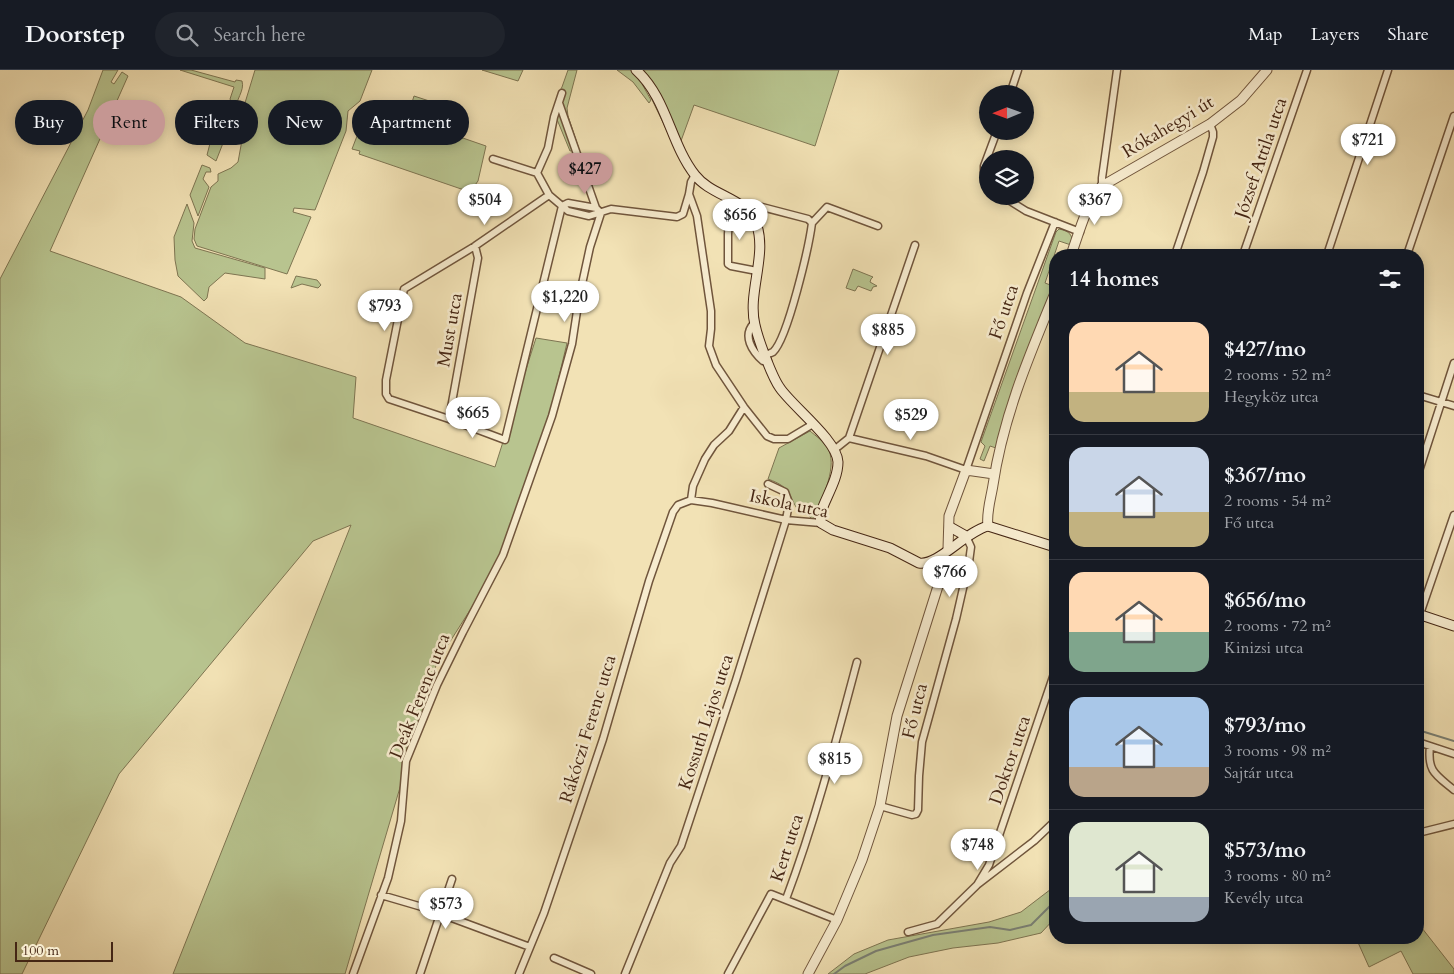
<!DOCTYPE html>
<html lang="en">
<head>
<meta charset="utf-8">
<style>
  :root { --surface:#171b24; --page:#20242c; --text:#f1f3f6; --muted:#9ea1a6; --line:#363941; --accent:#c59692 }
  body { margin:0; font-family:Cardo,serif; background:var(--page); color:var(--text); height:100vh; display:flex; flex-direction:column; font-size:19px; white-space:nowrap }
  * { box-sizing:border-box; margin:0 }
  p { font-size:16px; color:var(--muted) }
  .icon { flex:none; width:28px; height:28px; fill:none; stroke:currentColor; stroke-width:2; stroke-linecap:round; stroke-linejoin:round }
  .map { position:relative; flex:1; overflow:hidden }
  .sheet { position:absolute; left:1049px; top:179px; width:375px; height:695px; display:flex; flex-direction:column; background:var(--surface); border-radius:20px; box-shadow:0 2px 12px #0003 }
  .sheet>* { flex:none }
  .hud { position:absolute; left:15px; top:30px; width:475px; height:45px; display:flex; gap:10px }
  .needle { width:32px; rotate:269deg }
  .tools { position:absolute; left:979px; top:15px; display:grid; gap:10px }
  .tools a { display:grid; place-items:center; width:55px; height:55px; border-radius:50%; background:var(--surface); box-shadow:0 2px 12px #0003; font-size:25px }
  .scale { position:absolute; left:15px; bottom:12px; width:98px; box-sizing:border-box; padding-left:5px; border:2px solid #452614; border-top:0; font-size:14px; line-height:18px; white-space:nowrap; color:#452614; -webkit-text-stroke:4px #f7eccf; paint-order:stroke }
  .price { position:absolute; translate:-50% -42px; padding:0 11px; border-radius:18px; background:#fff; color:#222; font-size:16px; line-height:32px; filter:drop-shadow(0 1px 2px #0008) }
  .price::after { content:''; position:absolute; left:50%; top:30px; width:15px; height:11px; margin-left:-8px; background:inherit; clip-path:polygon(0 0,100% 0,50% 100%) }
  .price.current { background:var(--accent); color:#111 }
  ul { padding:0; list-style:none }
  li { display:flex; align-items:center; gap:15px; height:125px; padding:0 20px }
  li+li { border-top:1px solid var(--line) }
  li span { display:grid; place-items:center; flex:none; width:140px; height:100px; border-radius:15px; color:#555 }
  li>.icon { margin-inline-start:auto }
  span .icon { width:60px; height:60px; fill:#fffc; stroke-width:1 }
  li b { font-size:21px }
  h2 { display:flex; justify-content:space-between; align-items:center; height:60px; padding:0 20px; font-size:21px }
  .pill { padding:0 18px; border-radius:22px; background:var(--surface); box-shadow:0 2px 12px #0003; font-size:18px; line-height:45px }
  .pill.current { background:var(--accent); color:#111 }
  header { display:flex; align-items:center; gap:30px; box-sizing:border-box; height:70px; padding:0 25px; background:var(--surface); border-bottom:1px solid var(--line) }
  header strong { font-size:24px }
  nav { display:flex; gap:28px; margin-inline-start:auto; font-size:18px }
  .search { width:350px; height:45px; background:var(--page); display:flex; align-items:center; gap:12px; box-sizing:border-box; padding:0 18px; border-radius:28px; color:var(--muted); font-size:19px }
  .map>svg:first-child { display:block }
  .green { fill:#b8c48f; stroke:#7e7552 }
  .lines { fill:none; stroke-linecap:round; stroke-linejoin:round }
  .stream { stroke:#7a8075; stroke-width:2 }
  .minor-casing { stroke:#70553c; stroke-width:9 }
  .tertiary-casing { stroke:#70553c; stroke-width:11 }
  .secondary-casing { stroke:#452614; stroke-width:11 }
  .minor { stroke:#f7eccf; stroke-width:6 }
  .tertiary { stroke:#f7eccf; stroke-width:9 }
  .secondary { stroke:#f7eccf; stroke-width:9 }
  .labels { text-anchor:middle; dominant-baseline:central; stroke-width:5; stroke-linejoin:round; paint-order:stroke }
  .street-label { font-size:18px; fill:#452614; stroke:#f7eccf }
</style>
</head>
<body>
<header>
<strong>Doorstep</strong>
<div class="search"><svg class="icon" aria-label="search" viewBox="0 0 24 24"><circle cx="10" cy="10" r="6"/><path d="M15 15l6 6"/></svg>Search here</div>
<nav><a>Map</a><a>Layers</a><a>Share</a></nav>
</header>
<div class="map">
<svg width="1454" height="904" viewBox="0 0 1454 904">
  <rect width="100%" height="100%" fill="#f2e2b5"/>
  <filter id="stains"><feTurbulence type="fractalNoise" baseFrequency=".004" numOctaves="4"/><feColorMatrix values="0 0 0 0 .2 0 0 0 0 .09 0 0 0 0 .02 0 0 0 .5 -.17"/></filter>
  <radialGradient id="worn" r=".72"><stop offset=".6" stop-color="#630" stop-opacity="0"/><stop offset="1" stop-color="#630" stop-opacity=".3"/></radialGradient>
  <path class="green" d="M103 0H118L111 12 114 14 122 2 128 6 50 181 181 227 245 273 356 307 353 348 495 397 536 268 567 273 544 369 493 504 437 592 345 904H173L351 455 313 471 119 704 22 904H0V209L88 40Z
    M180 0H191L235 12 236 10 242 11C245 21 235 30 236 40L216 91 207 85 214 58 226 36 232 34 230 29 234 17Z
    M255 0H372L360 31 348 41 346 61 315 140 294 138 293 142 311 147 287 204 197 176 194 169 195 159 211 117 218 111V104L231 98 238 92 244 59V52L241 46Z
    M482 0H523L518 11Z
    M568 0H577L567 38 568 46 579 79 570 81 556 47 559 22 562 17Z
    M617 0H839L815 76 694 35 677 82 646 17 642 14 651 30 649 33 633 12Z
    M414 26 463 42 460 52 453 56 457 66 486 76 478 111 470 122 359 84 360 81 352 79 369 35 407 48Z
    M202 95 210 98 211 102H206L203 109 209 117 198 146 190 125Z
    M187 134 194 153 192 171 195 178 265 198V209L225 203 209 217 207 228 204 231 178 206 175 190 174 167Z
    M1059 159C1069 161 1074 165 1071 175L1059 171 1045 213 1053 216 1016 309 996 378 990 376 984 391 980 389 985 376 981 372 1056 162Z
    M853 199 873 207 871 209 870 212 877 216 873 217 871 221 858 216 855 221 846 218Z
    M296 206 317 210 321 215 318 218 302 214 291 218Z
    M810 361C816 366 823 371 827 377 839 395 822 427 816 445L812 449 808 445 800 443C787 425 793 418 768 409L779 378Z
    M1055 816V848L1041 863 998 873 953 878 909 887 865 904H828L854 884 888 870 989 852 1021 842Z
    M1418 853 1454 899V904H1413L1401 881 1369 897 1356 868H1418Z"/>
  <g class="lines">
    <path class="stream" d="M1418 660 1454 671
      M834 904 845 896 876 881 933 865 990 857 1010 860 1031 855 1055 831"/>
    <defs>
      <path id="minor" d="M1010 24 1018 0
        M559 33 596 138
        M493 89 537 103
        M988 114 984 111V96L997 61
        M1102 116V108L1117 0
        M689 124 697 146 711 241V259L709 276 716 295 744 337 767 366 774 369H788L813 354
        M549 125 537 103 548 78 554 47 562 23
        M1002 126 1026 141 1080 162
        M733 131 730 138 728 164V194L731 196 757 201
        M562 136 505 370 449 349 389 329 386 324V310L404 219 475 176 549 125 568 141 589 146 611 139 677 147 683 144 689 124 691 112 695 105
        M562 136 568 133 596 138 599 141
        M749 142 762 137 808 149 812 153C809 176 788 268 773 282 771 283 768 284 766 285
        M812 153 827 137 878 156
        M1175 185 1203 102 1213 67V62L1210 54
        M1243 185 1307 0
        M1327 185 1388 0
        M1407 185 1454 46
        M754 253C742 266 752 281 763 291H768
        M1418 325 1454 336
        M449 349 478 188 475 176
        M849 368 926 386 966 400 1027 223 1055 152
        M834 380 849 368 915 175
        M1418 404 1454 293
        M691 430 693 416 705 389 714 375 729 361 744 337
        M940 505 964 510
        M1420 544 1454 445
        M1418 672 1454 684
        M1430 676C1427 702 1436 705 1454 720
        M880 736 912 745 916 744 918 740 919 706 922 672 956 549 969 492 971 477 966 466
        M1418 763 1454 754
        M977 815 989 795 1055 601
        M381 825 422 837 530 877
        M786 829C815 752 836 671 857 592
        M908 862 937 854 977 815 1034 771 1055 751
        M554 888 591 904
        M353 904 388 808 401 751 406 691 437 615 463 562 503 485 552 346 572 274 579 228 590 177 601 143
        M420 904 452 809
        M519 904 544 843 578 743 603 669 649 511 673 442 678 435 691 430 712 433 786 450 821 453
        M625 904 670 793 681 776 736 610 786 450 789 433 785 422 768 414
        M728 904 771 824 837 850"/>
      <path id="tertiary" d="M1071 185C1079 163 1086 134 1102 116L1210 54 1241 30 1267 0
        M988 456C986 443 991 428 993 415 1003 347 1029 286 1055 223
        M948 479 949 446 966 400 994 404
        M808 904 837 850 862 790 880 736 897 646 939 513 940 505 935 490"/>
      <path id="secondary" d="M636 0C667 28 670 73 695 105 711 126 746 128 756 153 768 184 747 223 755 255 758 269 772 307 780 318 793 337 837 370 838 392 838 410 825 428 820 445L821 453 833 460 890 478 919 493C938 496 965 462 988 456L1055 477
        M950 457 966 466
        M1418 544 1454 556"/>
    </defs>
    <use href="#minor" class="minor-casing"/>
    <use href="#tertiary" class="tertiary-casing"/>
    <use href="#secondary" class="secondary-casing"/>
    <use href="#minor" class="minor"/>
    <use href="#tertiary" class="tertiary"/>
    <use href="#secondary" class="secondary"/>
  </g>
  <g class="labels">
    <g class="street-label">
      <text transform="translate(1168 57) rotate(-31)">Rókahegyi út</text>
      <text transform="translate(1261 88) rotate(-71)">József Attila utca</text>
      <text transform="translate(1004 242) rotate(-71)">Fő utca</text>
      <text transform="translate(450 260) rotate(-80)">Must utca</text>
      <text transform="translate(789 434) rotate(12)">Iskola utca</text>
      <text transform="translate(420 626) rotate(-68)">Deák Ferenc utca</text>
      <text transform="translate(915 641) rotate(-76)">Fő utca</text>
      <text transform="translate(706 652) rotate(-72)">Kossuth Lajos utca</text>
      <text transform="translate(588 659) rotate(-73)">Rákóczi Ferenc utca</text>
      <text transform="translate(1010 690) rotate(-71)">Doktor utca</text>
      <text transform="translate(787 778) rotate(-72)">Kert utca</text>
    </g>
  </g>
  <rect width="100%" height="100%" filter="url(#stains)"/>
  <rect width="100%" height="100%" fill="url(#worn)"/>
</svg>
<div class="tools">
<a><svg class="needle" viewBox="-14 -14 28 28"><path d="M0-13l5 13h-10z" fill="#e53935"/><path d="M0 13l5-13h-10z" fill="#9ea1a6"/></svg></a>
<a><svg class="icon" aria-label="layers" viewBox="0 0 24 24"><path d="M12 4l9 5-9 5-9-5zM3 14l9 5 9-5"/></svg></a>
</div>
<div class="scale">100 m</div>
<b class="price" style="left:1368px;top:96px">$721</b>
<b class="price current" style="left:585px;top:125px">$427</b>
<b class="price" style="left:485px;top:156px">$504</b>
<b class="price" style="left:1095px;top:156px">$367</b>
<b class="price" style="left:740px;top:171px">$656</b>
<b class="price" style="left:565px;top:253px">$1,220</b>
<b class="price" style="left:385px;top:262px">$793</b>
<b class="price" style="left:888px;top:286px">$885</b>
<b class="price" style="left:473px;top:369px">$665</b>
<b class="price" style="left:911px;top:371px">$529</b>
<b class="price" style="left:950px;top:528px">$766</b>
<b class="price" style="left:835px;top:715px">$815</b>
<b class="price" style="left:978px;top:801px">$748</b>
<b class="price" style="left:446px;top:860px">$573</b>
<div class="hud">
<a class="pill">Buy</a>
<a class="pill current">Rent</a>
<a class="pill">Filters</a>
<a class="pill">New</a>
<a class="pill">Apartment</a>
</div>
<section class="sheet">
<h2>14 homes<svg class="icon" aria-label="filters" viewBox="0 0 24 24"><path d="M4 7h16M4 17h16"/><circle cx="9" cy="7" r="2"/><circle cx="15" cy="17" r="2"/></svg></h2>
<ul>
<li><span style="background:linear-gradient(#ffd9b3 70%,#c2b280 0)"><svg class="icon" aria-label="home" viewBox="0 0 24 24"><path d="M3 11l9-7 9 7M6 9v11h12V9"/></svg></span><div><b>$427/mo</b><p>2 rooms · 52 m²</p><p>Hegyköz utca</p></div></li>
<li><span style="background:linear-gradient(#c9d6e8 65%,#c2b280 0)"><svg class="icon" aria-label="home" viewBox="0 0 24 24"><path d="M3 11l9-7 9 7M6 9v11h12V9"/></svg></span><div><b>$367/mo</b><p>2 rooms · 54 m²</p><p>Fő utca</p></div></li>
<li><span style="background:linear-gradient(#ffd9b3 60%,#7fa58c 0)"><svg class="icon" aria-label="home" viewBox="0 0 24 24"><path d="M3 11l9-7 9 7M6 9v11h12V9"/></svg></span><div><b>$656/mo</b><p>2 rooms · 72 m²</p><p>Kinizsi utca</p></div></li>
<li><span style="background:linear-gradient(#a9c7e8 70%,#b9a48a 0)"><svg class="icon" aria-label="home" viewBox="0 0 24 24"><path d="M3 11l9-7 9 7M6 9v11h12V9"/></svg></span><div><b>$793/mo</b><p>3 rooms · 98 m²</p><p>Sajtár utca</p></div></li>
<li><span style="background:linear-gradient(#dfe7d0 75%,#9aa5b1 0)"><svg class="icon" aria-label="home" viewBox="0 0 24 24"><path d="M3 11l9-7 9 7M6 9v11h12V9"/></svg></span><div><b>$573/mo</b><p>3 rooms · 80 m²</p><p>Kevély utca</p></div></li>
</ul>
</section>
</div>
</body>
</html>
